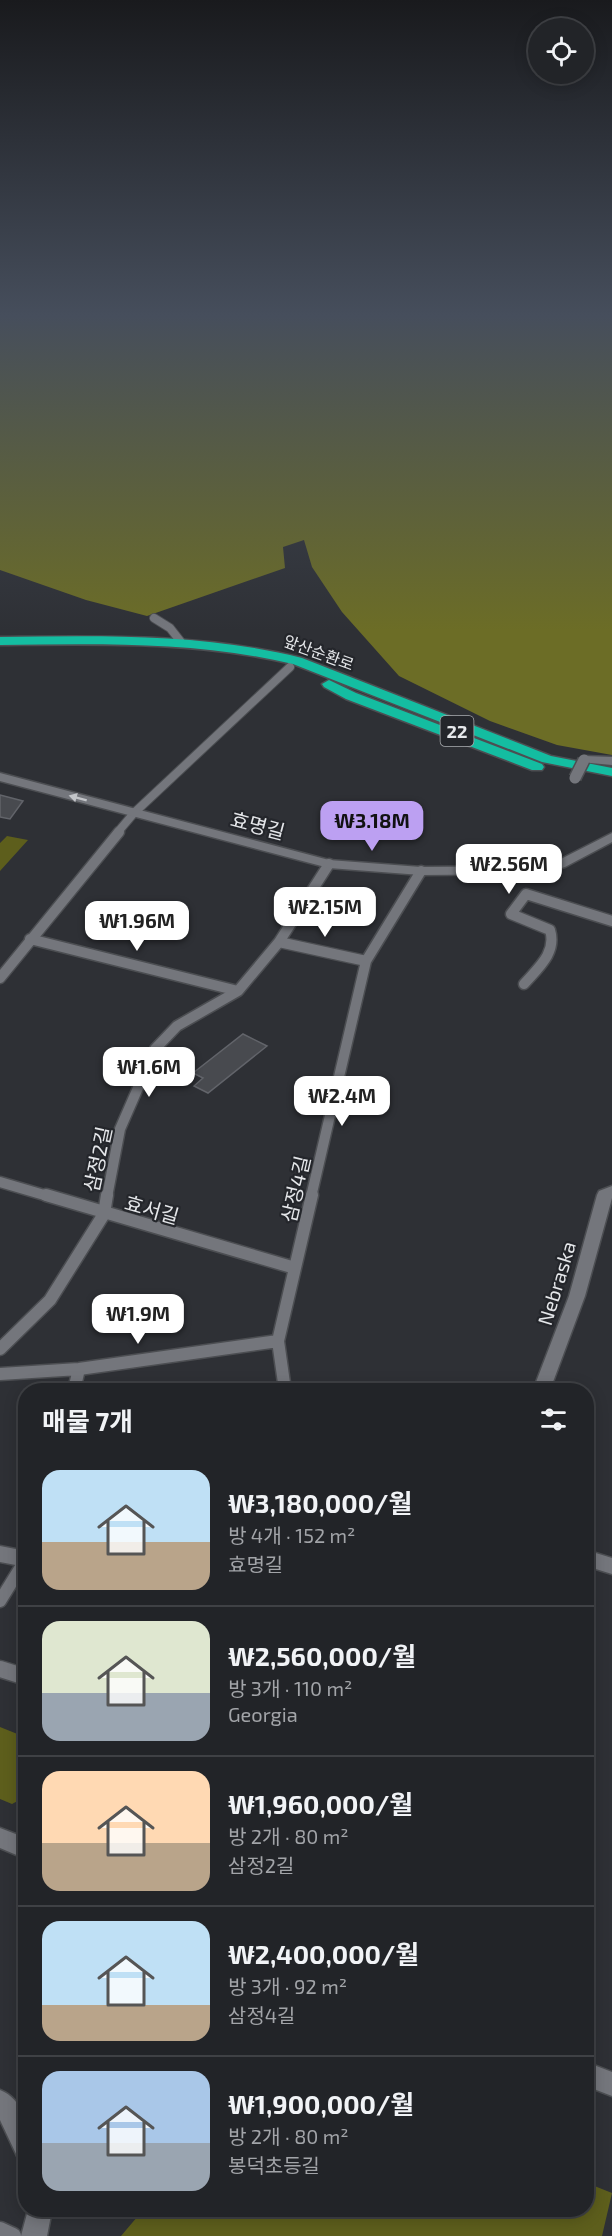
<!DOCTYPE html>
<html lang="ko">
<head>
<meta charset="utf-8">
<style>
  :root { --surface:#222428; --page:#2e3034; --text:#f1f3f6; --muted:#a2a4a8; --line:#3f4145; --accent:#bca0f2 }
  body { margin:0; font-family:"Exo 2","Noto Sans KR",sans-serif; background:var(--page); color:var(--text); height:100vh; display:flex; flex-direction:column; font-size:22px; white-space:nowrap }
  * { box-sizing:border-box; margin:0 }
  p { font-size:20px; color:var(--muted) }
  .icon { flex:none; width:33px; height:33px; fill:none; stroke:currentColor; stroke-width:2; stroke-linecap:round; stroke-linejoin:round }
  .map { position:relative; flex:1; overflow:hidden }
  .sheet { position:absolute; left:18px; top:1383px; width:576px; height:834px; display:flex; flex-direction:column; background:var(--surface); border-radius:24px; box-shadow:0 3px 15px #0003,0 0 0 2px var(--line) }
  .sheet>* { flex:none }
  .buttons { position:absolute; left:528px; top:18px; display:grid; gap:12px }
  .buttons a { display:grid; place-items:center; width:66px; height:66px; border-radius:50%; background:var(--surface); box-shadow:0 3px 15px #0003,0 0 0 2px var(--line); font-size:30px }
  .price { position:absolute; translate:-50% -51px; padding:0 14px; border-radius:12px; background:#fff; color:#222; font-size:20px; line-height:39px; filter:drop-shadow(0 2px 3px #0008) }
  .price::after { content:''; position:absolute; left:50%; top:36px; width:18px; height:14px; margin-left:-9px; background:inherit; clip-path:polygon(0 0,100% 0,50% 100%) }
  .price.active { background:var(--accent); color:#111 }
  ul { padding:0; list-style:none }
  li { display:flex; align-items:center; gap:18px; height:150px; padding:0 24px }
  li+li { border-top:2px solid var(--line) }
  li span { display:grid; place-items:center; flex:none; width:168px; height:120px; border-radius:18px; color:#555 }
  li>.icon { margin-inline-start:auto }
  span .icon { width:72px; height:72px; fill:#fffc; stroke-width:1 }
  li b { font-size:26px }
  h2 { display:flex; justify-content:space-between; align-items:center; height:72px; padding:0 24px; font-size:26px }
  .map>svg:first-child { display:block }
  .green { fill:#5d5e1c }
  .forest { fill:#6c6d26 }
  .building { fill:#484a4f; stroke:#62646a; stroke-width:1.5 }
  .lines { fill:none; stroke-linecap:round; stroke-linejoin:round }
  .street-far3-casing { stroke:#4c4e52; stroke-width:10 }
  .street-far2-casing { stroke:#4c4e52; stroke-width:13 }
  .street-far1-casing { stroke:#4c4e52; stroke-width:15 }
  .street-casing { stroke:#4c4e52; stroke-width:19 }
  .secondary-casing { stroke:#4c4e52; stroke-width:3 }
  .highway-casing { stroke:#4c4e52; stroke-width:3 }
  .street-far3 { stroke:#74767c; stroke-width:8 }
  .street-far2 { stroke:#74767c; stroke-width:10 }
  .street-far1 { stroke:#74767c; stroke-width:12 }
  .street { stroke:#74767c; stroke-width:16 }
  .secondary { fill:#74767c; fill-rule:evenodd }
  .highway { fill:#14bda1; fill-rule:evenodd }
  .secondary-bridge-casing { stroke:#4c4e52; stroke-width:14; stroke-linecap:butt }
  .secondary-bridge { stroke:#74767c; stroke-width:11 }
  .oneway { fill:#c3c5c9 }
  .labels { text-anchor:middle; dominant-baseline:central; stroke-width:4.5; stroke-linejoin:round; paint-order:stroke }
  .far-street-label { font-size:16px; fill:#e5e7ea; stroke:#24262b }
  .shield { fill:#24262b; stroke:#abadb1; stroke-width:1.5 }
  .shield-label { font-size:18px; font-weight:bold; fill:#e5e7ea }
  .street-label { font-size:20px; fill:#e5e7ea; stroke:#24262b }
</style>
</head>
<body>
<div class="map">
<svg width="612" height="2236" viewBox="0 0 612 2236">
  <rect width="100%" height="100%" fill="#2e3035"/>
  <path class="green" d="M7 836 28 840 0 871V843Z
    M0 1727 25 1737V1797L12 1804 0 1799Z
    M587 2183 612 2193 602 2236H121L143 2210H586Z"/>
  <path class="forest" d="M0 318H612V755L557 745 490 721 399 676 342 612 312 567 304 540 283 547 285 568 147 616 86 600 0 570Z"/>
  <path class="building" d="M0 795 23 801 10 819 0 817Z
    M243 1034 267 1046 208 1093 194 1086 203 1078 193 1073Z"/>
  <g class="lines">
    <defs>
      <path id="street-far3" d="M154 618 170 628 181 642
        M117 833 134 813 290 667"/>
      <path id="street-far2" d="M30 939 238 991
        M279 942 366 961
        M0 978 119 832
        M524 984C538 968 557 953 550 930L511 914 526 894 612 921
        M0 1182 51 1197
        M107 1197 120 1129 155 1049 177 1026 238 991 279 942 329 864
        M311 1197 366 961 421 871"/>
      <path id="street-far1" d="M46 1195 295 1268
        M0 1349 50 1300 104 1214 107 1195
        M0 1374 79 1369 278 1341
        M74 1390 79 1369
        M285 1390 278 1341 312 1195
        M0 1601 26 1559"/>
      <path id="street" d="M0 1669 26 1677
        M0 2230 13 2236"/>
      <path id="secondary" d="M584 756 612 757V765L580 762V758Z
        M0 773 329 860 421 867 541 866 557 861 612 833V842L565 867 542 874 421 875 329 868 0 781Z
        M612 1186V1198L585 1296 550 1390H533L569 1296 597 1195 599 1191Z
        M0 1546 26 1551V1567L0 1562Z
        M586 1550 612 1558V1574L586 1566Z
        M0 1828 26 1838V1859L0 1848Z
        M586 2062 612 2072V2096L586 2086Z
        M0 2090C29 2102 26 2133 26 2159L17 2156 0 2120Z
        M28 2210H52L47 2236H21Z"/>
      <path id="highway" d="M0 637C102 636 202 633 302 658L551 756 612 768V776L542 762 293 664C196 641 99 644 0 645Z
        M329 680 356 693 542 764 544 767 542 770H532L346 699 324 687 322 684Z"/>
    </defs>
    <use href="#street-far3" class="street-far3-casing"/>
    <use href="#street-far2" class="street-far2-casing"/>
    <use href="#street-far1" class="street-far1-casing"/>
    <use href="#street" class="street-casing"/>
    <use href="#secondary" class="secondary-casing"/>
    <use href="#highway" class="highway-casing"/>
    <use href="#street-far3" class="street-far3"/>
    <use href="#street-far2" class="street-far2"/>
    <use href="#street-far1" class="street-far1"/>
    <use href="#street" class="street"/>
    <use href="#secondary" class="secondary"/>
    <use href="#highway" class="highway"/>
    <defs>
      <path id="secondary-bridge" d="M575 778 584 760"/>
    </defs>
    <use href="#secondary-bridge" class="secondary-bridge-casing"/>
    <use href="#secondary-bridge" class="secondary-bridge"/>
  </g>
  <defs><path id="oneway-solid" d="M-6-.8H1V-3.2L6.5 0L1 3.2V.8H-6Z" transform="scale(1.5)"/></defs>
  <use class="oneway" href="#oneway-solid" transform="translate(78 798) rotate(-165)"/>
  <linearGradient id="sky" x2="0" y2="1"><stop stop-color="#191a1d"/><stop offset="0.5" stop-color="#464e5c"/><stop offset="1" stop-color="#464e5c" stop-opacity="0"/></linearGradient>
  <rect width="612" height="631" fill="url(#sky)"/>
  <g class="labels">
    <g class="far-street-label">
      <text transform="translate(319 652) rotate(20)">앞산순환로</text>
    </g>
    <rect class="shield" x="440.5" y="716" width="33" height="30" rx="4.5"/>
    <g class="shield-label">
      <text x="457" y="731">22</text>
    </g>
    <g class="street-label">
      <text transform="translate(258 825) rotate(15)">효명길</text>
      <text transform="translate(97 1159) rotate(-78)">삼정2길</text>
      <text transform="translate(295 1189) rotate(-77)">삼정4길</text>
      <text transform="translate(152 1209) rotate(16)">효서길</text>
      <text transform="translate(556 1283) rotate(-73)">Nebraska</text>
    </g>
  </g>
</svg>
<div class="buttons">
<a><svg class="icon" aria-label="locate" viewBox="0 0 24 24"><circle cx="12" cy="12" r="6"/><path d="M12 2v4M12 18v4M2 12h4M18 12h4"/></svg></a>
</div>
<b class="price active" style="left:372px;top:852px">₩3.18M</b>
<b class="price" style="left:509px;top:895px">₩2.56M</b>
<b class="price" style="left:325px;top:938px">₩2.15M</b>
<b class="price" style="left:137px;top:952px">₩1.96M</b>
<b class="price" style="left:149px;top:1098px">₩1.6M</b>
<b class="price" style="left:342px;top:1127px">₩2.4M</b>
<b class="price" style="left:138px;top:1345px">₩1.9M</b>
<section class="sheet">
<h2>매물 7개<svg class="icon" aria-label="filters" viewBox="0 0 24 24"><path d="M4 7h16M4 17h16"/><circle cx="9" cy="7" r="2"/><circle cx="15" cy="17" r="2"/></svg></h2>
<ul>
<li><span style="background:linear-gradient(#bfe0f5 60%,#b9a48a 0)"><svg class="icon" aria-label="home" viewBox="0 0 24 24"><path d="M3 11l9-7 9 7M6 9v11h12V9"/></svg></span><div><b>₩3,180,000/월</b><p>방 4개 · 152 m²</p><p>효명길</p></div></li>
<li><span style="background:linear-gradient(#dfe7d0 60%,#9aa5b1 0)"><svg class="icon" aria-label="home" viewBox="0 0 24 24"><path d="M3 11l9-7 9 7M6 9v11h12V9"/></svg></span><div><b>₩2,560,000/월</b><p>방 3개 · 110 m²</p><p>Georgia</p></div></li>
<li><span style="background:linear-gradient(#ffd9b3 60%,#b9a48a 0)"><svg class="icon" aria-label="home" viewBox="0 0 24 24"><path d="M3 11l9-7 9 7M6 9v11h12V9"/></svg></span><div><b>₩1,960,000/월</b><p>방 2개 · 80 m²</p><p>삼정2길</p></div></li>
<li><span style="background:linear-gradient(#bfe0f5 70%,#b9a48a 0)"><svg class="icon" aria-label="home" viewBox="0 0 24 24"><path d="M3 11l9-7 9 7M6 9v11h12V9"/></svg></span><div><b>₩2,400,000/월</b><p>방 3개 · 92 m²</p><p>삼정4길</p></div></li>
<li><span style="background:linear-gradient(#a9c7e8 60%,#9aa5b1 0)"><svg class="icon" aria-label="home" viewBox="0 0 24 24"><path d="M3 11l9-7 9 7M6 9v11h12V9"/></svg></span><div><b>₩1,900,000/월</b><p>방 2개 · 80 m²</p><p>봉덕초등길</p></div></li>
</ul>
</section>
</div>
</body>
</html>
